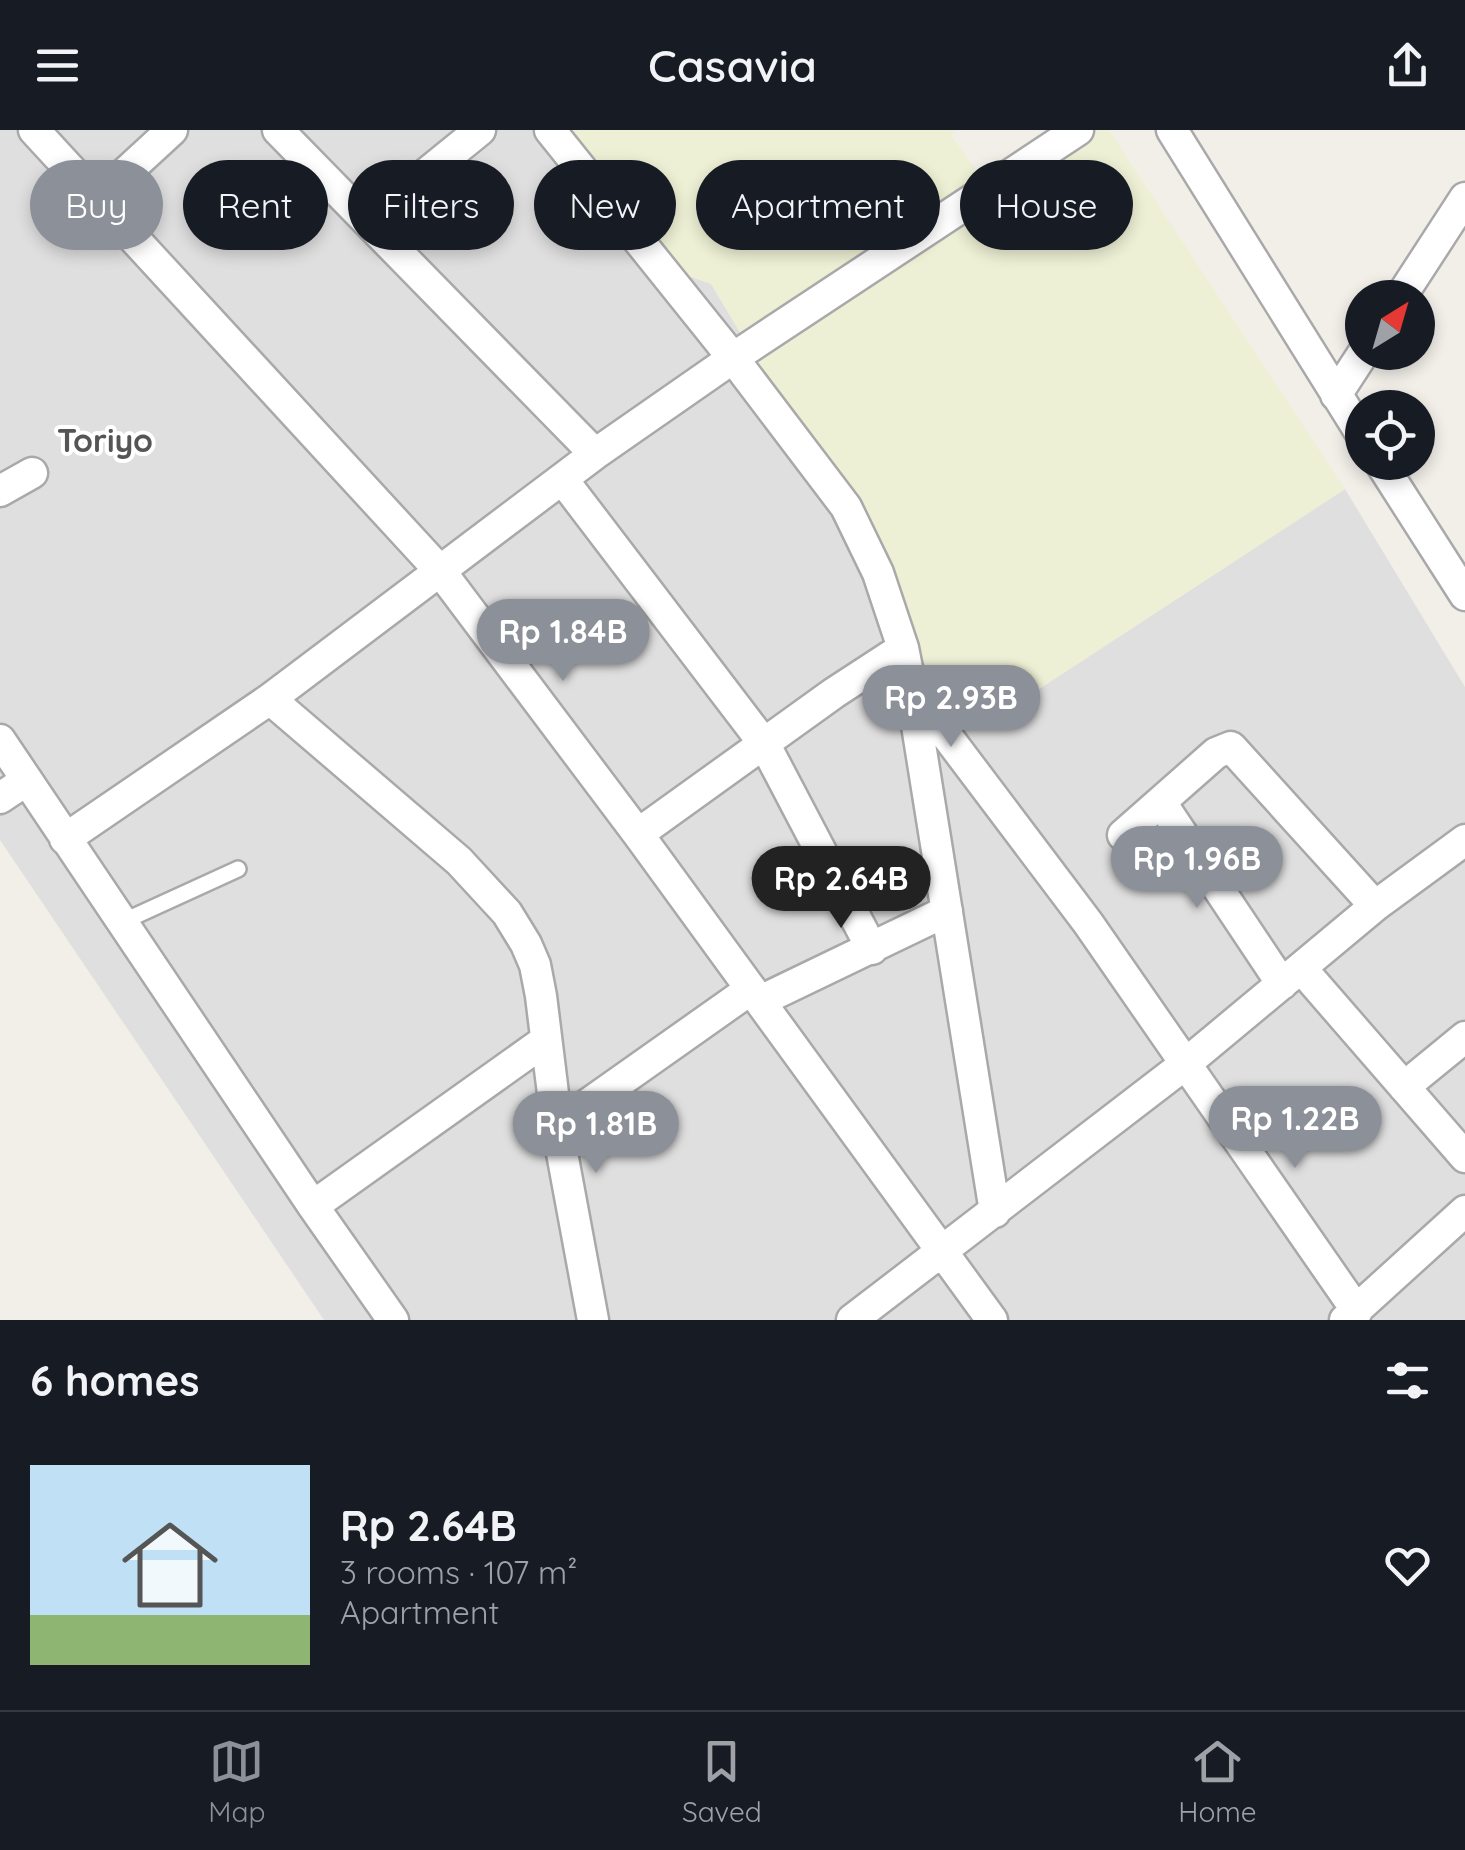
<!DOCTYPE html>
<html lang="en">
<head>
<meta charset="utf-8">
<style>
  :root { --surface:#171b24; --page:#20242c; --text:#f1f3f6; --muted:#9ea1a6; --line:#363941; --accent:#8c9099 }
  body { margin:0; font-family:Quicksand,sans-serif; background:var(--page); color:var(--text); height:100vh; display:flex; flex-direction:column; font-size:38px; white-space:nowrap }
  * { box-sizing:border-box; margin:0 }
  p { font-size:32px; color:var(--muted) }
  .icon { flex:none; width:55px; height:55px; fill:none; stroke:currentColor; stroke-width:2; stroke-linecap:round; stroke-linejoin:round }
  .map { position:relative; height:1190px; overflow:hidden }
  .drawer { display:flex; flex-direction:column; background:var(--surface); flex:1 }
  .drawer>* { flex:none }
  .hud { position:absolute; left:30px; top:30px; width:1405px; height:90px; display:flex; gap:20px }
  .needle { width:65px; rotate:37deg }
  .fabs { position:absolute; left:1345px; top:150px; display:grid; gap:20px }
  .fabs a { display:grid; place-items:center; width:90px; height:90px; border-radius:50%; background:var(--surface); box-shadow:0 5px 15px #0003; font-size:50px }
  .price { position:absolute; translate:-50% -85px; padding:0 22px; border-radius:35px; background:var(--accent); color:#fff; font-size:32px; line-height:65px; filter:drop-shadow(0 2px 5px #0008) }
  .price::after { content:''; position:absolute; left:50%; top:60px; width:30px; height:22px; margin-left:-15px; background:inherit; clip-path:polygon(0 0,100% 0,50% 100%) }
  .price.active { background:#222; color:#fff }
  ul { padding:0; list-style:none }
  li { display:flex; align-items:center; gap:30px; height:250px; padding:0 30px }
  li span { display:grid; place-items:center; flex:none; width:280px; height:200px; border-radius:0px; color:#555 }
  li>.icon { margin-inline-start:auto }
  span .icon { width:120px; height:120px; fill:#fffc; stroke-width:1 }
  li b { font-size:42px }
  h2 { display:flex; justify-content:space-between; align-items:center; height:120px; padding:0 30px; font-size:42px }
  .tag { padding:0 35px; border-radius:45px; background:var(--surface); box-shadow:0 5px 15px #0003; font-size:35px; line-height:90px }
  .tag.active { background:var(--accent); color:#fff }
  header { display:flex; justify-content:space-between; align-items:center; height:130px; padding:0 30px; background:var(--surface); font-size:45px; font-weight:600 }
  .menu { display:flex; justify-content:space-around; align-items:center; height:140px; border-top:2px solid var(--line); background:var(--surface); font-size:28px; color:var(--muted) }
  .menu a { display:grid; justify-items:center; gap:5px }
  .menu .active { color:var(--accent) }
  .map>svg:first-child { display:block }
  .residential { fill:#e0dfdf }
  .farmland { fill:#eef0d5 }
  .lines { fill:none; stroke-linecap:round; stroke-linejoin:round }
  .lane-casing { stroke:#a9a9a9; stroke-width:20 }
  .street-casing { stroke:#a9a9a9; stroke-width:35 }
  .lane { stroke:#fff; stroke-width:15 }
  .street { stroke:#fff; stroke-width:30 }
  .labels { text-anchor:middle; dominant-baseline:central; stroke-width:8; stroke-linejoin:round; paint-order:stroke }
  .quarter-label { font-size:32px; font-weight:bold; fill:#555; stroke:#fff }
</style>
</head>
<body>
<header><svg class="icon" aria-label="menu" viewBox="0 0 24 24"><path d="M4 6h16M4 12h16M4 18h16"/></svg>Casavia<svg class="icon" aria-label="share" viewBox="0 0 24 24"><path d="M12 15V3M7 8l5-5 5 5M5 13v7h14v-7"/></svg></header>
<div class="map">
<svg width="1465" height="1190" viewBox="0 0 1465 1190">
  <rect width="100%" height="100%" fill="#f2efe9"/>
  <path class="residential" d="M0 0H561L668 139 711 153 815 328 990 591 1345 359 1465 557V1190H324L0 710Z"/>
  <path class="farmland" d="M561 0H957L951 5 985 52 1099 0H1109L1345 359 990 591 916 530 815 328 711 154 668 139Z"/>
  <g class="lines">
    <defs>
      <path id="lane" d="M122 792 238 739"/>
      <path id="street" d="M34 0 441 442 638 704 992 1190
        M278 0 595 324
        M550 0 733 228 846 377 878 443 903 518 911 558 995 1082
        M1172 0 1362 305
        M97 69 172 0
        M368 91 480 0
        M1400 168 1465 68
        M1336 265 1364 222
        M1380 332 1465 465
        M563 350 765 615 872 819
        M0 361 32 343
        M913 561 1088 793 1357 1181
        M270 569 459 731 507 783 526 814 535 835 541 866 557 996 593 1190
        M0 610 313 1076 393 1190
        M0 668 27 650
        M1162 674 1282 854
        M638 704 834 563 903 518
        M1123 705 1216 623 1231 617 1375 776
        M65 709 270 569 595 324 733 228 1078 0
        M1301 838 1465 1027
        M760 871 947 781
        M1404 957 1465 907
        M557 996 751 859
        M313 1076 546 910
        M852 1190 1184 935 1375 776 1465 710
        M1345 1190 1465 1081"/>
    </defs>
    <use href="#lane" class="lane-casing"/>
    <use href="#street" class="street-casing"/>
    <use href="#lane" class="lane"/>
    <use href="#street" class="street"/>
  </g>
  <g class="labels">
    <g class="quarter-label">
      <text x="105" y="310">Toriyo</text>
    </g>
  </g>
</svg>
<div class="fabs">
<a><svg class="needle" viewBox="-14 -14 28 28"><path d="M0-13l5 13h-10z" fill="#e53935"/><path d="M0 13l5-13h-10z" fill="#9ea1a6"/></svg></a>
<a><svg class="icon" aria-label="locate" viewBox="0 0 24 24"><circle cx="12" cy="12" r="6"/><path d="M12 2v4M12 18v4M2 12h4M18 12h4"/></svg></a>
</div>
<b class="price" style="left:563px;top:554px">Rp 1.84B</b>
<b class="price" style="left:951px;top:620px">Rp 2.93B</b>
<b class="price" style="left:1197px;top:781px">Rp 1.96B</b>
<b class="price active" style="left:841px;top:801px">Rp 2.64B</b>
<b class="price" style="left:1295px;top:1041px">Rp 1.22B</b>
<b class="price" style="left:596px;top:1046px">Rp 1.81B</b>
<div class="hud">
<a class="tag active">Buy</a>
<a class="tag">Rent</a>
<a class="tag">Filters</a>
<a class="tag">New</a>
<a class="tag">Apartment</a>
<a class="tag">House</a>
</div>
</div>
<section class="drawer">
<h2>6 homes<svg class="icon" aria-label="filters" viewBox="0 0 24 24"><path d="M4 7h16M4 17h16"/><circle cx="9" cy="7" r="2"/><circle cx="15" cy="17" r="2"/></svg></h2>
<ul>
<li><span style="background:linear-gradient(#bfe0f5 75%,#8fb573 0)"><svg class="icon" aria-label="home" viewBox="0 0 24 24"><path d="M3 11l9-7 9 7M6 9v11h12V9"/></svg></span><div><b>Rp 2.64B</b><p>3 rooms · 107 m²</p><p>Apartment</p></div><svg class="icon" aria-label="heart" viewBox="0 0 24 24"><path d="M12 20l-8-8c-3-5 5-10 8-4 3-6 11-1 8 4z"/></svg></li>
</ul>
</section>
<nav class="menu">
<a class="active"><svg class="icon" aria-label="map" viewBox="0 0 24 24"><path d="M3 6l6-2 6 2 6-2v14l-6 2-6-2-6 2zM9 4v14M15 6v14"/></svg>Map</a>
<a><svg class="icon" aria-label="saved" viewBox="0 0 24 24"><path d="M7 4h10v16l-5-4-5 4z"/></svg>Saved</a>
<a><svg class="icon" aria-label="home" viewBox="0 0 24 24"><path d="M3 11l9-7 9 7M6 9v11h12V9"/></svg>Home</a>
</nav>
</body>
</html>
